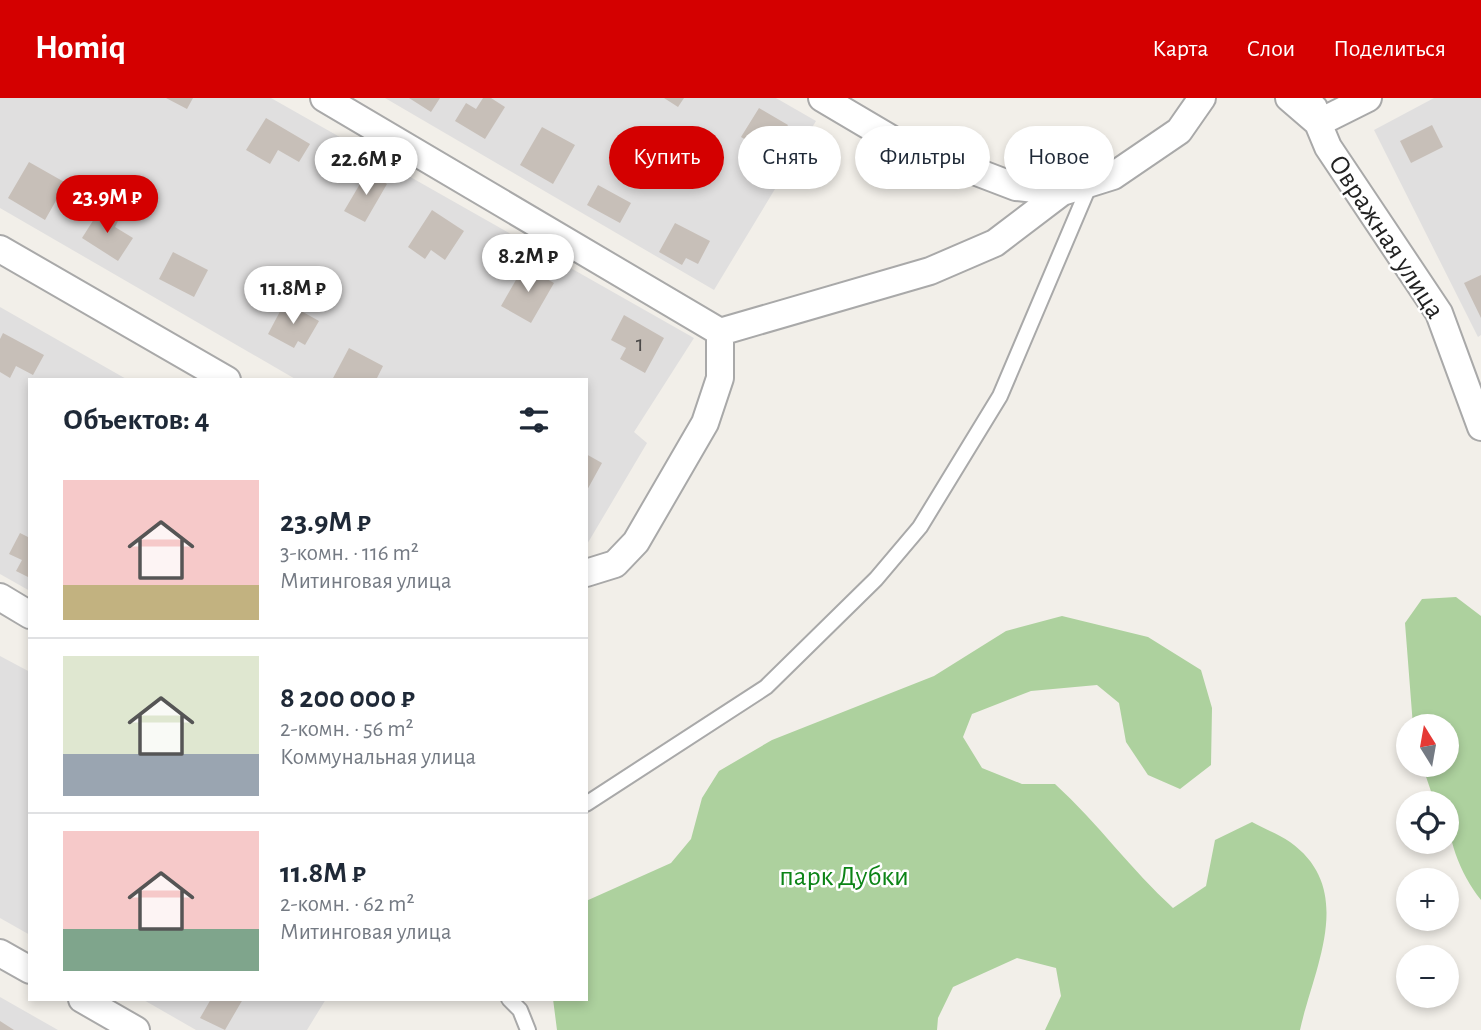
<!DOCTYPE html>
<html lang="ru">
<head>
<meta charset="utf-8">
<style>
  :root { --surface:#fff; --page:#f6f6f7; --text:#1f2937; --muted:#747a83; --line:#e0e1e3; --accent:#d40000 }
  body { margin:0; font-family:"Alegreya Sans",sans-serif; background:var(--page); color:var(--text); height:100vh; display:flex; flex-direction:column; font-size:26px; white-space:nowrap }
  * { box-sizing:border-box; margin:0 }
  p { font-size:23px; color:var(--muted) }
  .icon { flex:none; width:38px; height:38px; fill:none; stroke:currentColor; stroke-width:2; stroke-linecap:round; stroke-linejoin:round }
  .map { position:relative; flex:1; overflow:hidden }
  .side { position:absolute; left:28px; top:280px; width:560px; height:623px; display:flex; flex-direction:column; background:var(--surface); border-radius:0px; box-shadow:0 4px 10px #0003 }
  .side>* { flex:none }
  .banner { position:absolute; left:609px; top:28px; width:665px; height:63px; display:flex; gap:14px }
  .needle { width:46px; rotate:349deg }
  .fabs { position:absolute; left:1396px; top:616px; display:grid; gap:14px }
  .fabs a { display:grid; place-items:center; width:63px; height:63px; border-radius:50%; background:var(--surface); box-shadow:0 4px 10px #0003; font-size:35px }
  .price { position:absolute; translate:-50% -60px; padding:0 16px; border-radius:24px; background:#fff; color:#222; font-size:23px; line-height:46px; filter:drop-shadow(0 2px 4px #0008) }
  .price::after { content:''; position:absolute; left:50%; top:42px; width:21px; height:16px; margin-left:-10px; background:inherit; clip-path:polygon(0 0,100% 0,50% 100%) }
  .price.active { background:var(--accent); color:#fff }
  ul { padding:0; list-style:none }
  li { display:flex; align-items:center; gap:21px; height:175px; padding:0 35px }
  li+li { border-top:2px solid var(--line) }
  li span { display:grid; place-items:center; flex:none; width:196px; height:140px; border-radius:0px; color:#555 }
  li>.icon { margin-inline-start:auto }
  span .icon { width:84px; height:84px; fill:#fffc; stroke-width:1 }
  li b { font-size:30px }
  h2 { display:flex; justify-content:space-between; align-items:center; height:84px; padding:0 35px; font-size:30px }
  .chip { padding:0 24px; border-radius:32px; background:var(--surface); box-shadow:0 4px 10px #0003; font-size:24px; line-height:63px }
  .chip.active { background:var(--accent); color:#fff }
  header { display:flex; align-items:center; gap:42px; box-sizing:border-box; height:98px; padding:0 35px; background:var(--accent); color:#fff }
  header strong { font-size:33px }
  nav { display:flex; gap:38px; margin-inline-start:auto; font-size:24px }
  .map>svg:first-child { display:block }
  .residential { fill:#e0dfdf }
  .forest { fill:#add19e }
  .building { fill:#c7bfb8 }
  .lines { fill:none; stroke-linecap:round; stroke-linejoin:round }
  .service-casing { stroke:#a9a9a9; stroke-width:18 }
  .minor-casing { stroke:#a9a9a9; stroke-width:30 }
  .service { stroke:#fff; stroke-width:14 }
  .minor { stroke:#fff; stroke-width:26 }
  .labels { text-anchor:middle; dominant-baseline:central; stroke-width:5; stroke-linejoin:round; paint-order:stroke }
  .number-label { font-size:24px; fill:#4b4948 }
  .street-label { font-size:28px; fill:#222; stroke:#fff }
  .park-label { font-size:28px; fill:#0c8416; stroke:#fff }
</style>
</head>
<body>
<header>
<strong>Homiq</strong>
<nav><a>Карта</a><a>Слои</a><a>Поделиться</a></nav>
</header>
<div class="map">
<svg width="1481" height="932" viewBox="0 0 1481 932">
  <rect width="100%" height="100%" fill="#f2efe9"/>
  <path class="residential" d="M0 0H271L694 240 634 334 647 345 586 448V282H297L0 110Z
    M385 0H776L816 23 714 192Z
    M1434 0H1481V237L1478 239 1374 32Z
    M0 209 128 282H30V493L0 476Z
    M0 558 30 574V837L0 820Z
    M0 899 58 932H0Z
    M142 901H326L307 932H196Z"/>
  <path class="forest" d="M1456 499 1481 518V802C1459 774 1447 740 1447 705H1435L1422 667H1447V628H1413L1405 525 1422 501Z
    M1062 518 1148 539 1201 572 1212 610 1211 667 1180 691 1148 677 1126 644 1119 605 1097 587 1031 593 972 616 963 639 982 670 1022 686H1055C1098 725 1131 772 1173 810L1206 788 1215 742 1252 724C1264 731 1279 736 1290 744 1357 792 1314 869 1300 932H1045L1061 898 1056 870 1017 860 953 889 938 920 937 932H557L553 901H586V803L671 765 691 741 702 700 719 673 772 642 934 578 1006 533Z"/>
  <path class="building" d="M166 0H193L187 11Z
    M409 0H440L431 14Z
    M483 0H491L505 9 485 41 455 23 466 5 476 11Z
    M664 0H684L678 9Z
    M759 10 788 27 770 56 741 39Z
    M266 20 310 46 299 64 278 52 270 66 246 52Z
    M1432 27 1443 49 1411 65 1400 43Z
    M542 29 575 47 553 86 520 67Z
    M29 64 66 85 45 122 8 100Z
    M367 74 387 86 365 124 344 113Z
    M598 87 631 105 620 125 587 107Z
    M101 110 119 121 115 129 133 140 118 163 82 140Z
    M432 112 464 133 445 162 431 152 425 161 408 149Z
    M675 125 710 143 698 166 686 160 682 167 659 154Z
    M173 154 208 172 194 199 159 181Z
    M524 168 554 185 531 225 501 208Z
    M1481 177V220L1464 185Z
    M285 204 319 223 305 247 298 243 294 250 268 236Z
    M624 217 664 240 645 275 620 261 626 250 611 242Z
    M3 235 44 257 33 277 16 268 10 280 0 274V241Z
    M349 250 383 268 376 282H332Z
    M586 356 602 365 586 394Z
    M20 435 30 440V480L16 473 22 462 9 456Z
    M211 901H243L225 932 200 920Z
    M0 923 14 932H0Z"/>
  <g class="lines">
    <defs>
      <path id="service" d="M586 706 766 589 876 481 920 429 1000 298 1090 86
        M509 901 520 912 528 932"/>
      <path id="minor" d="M324 0 720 234
        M822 0 893 42 1016 89 1062 94 1113 78 1179 33 1202 0
        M1289 0 1318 25 1328 49 1439 215 1481 329
        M1314 10 1318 25 1368 0
        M0 151 227 282
        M720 234 930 173 995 145 1062 94
        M586 475 615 466 636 444 705 325 720 280V234
        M0 499 30 517
        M0 855 30 872
        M82 901 136 932"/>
    </defs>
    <use href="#service" class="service-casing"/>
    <use href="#minor" class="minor-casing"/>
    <use href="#service" class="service"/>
    <use href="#minor" class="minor"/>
  </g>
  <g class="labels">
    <g class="number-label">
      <text x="640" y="246">1</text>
    </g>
    <g class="street-label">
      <text transform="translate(1386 139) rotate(57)">Овражная улица</text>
    </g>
    <g class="park-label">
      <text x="844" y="779">парк Дубки</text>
    </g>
  </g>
</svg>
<div class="fabs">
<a><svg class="needle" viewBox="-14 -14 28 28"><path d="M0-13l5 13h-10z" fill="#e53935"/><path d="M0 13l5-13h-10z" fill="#747a83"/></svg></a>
<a><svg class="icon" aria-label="locate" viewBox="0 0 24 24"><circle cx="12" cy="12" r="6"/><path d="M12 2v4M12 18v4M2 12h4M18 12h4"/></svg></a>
<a>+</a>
<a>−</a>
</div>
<b class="price" style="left:366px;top:99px">22.6M ₽</b>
<b class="price active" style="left:107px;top:137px">23.9M ₽</b>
<b class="price" style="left:528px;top:196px">8.2M ₽</b>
<b class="price" style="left:293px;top:228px">11.8M ₽</b>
<div class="banner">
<a class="chip active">Купить</a>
<a class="chip">Снять</a>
<a class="chip">Фильтры</a>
<a class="chip">Новое</a>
</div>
<section class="side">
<h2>Объектов: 4<svg class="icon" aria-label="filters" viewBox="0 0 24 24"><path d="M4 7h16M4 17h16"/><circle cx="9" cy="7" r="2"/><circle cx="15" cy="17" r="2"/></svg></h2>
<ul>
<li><span style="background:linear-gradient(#f6c9c9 75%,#c2b280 0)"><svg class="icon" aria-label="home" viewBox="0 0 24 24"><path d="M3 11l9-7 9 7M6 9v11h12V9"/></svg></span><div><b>23.9M ₽</b><p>3-комн. · 116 m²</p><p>Митинговая улица</p></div></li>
<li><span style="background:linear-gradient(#dfe7d0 70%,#9aa5b1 0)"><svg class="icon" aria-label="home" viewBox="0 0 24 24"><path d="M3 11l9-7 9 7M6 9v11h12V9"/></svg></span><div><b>8 200 000 ₽</b><p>2-комн. · 56 m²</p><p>Коммунальная улица</p></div></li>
<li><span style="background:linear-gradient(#f6c9c9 70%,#7fa58c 0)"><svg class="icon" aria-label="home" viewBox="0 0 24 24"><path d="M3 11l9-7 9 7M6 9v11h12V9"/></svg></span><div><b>11.8M ₽</b><p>2-комн. · 62 m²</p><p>Митинговая улица</p></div></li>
</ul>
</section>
</div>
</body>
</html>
